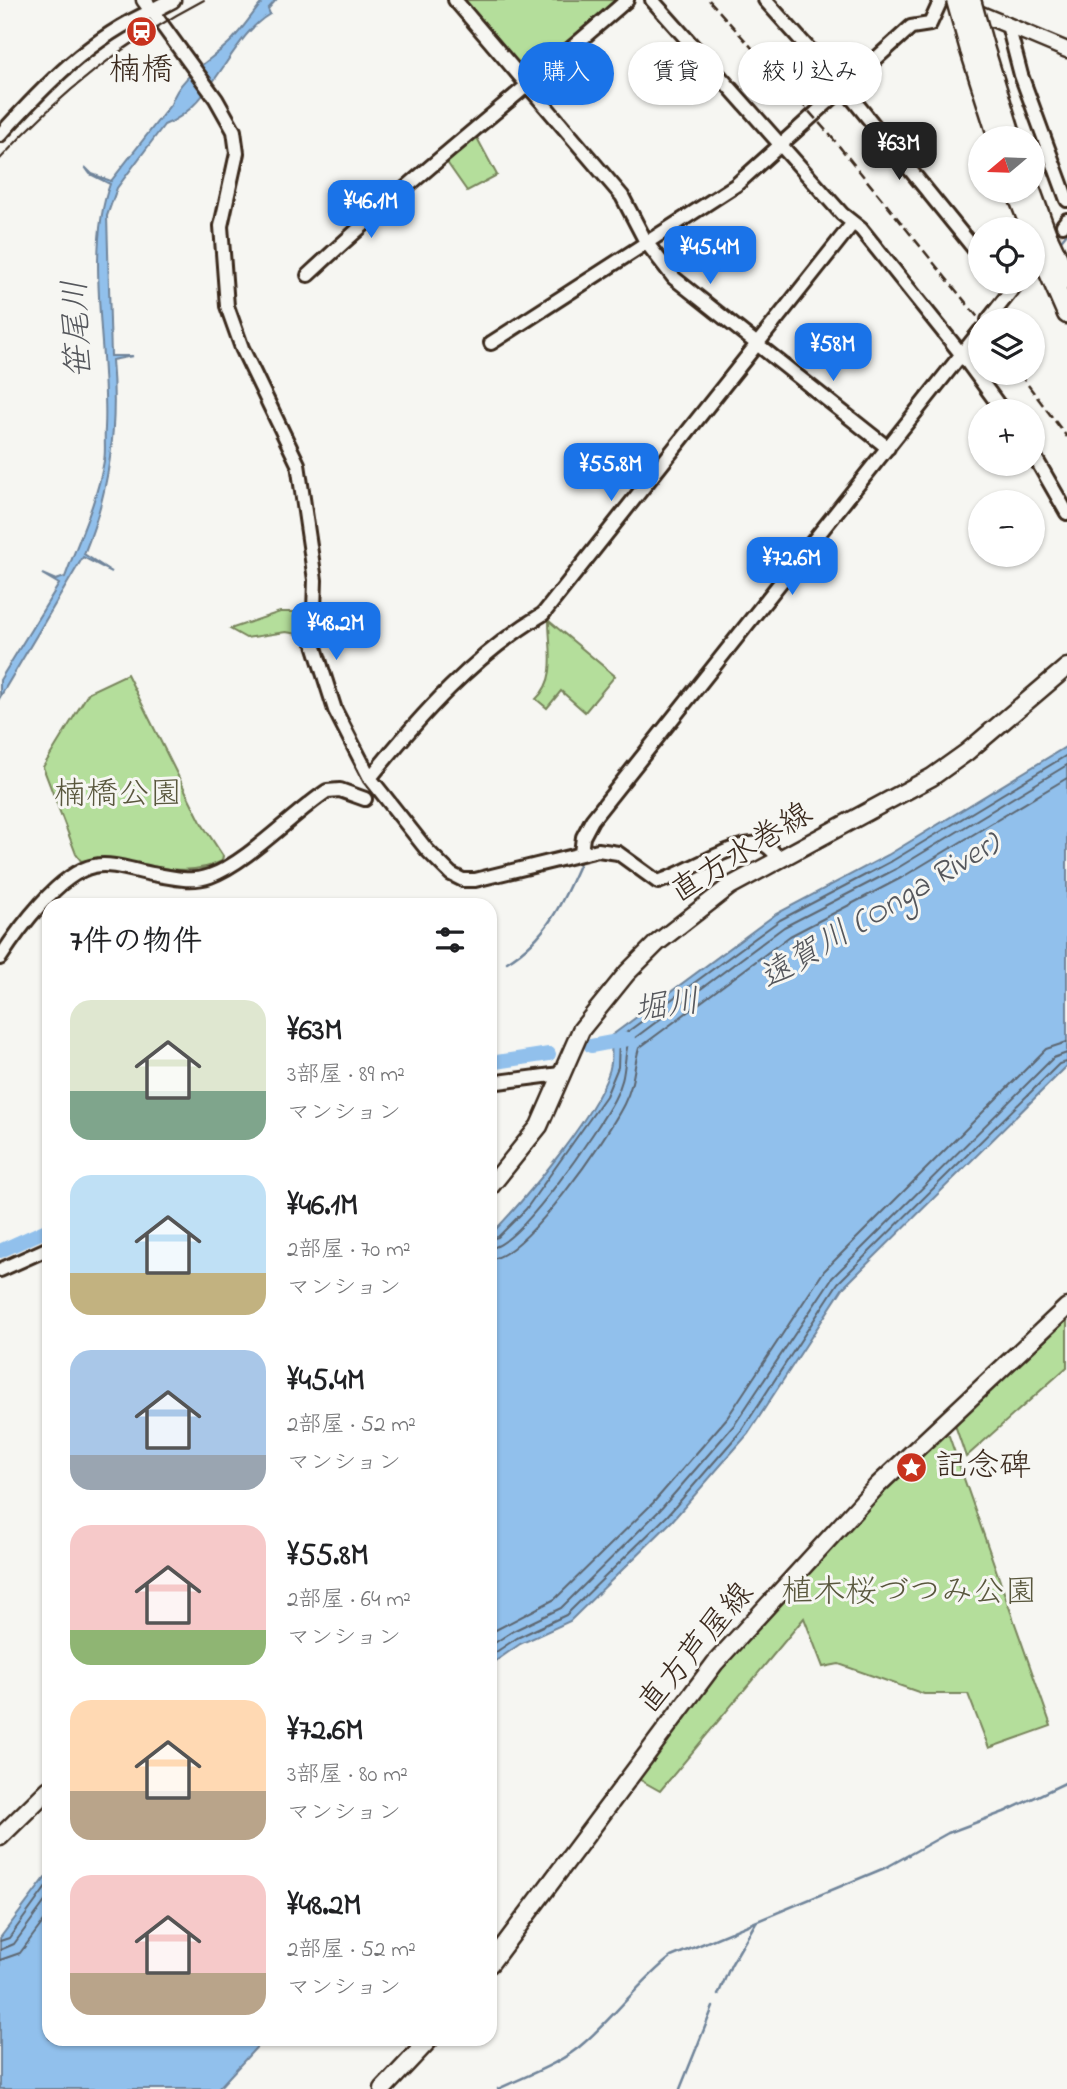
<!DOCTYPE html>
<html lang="ja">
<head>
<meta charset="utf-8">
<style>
  :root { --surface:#fff; --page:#f6f6f6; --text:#202124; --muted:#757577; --accent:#1a73e8 }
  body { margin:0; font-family:"Indie Flower","Klee One",sans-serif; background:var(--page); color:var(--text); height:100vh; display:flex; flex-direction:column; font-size:26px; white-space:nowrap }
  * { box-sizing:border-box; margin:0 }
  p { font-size:23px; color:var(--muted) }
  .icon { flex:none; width:38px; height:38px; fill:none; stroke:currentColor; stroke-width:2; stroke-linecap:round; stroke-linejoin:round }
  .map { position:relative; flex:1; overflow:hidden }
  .details { position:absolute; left:42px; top:898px; width:455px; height:1148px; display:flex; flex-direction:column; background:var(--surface); border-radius:21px; box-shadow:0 2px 5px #0004 }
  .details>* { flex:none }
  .top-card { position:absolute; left:518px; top:42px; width:443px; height:63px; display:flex; gap:14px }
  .needle { width:46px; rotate:251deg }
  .tools { position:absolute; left:968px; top:126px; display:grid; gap:14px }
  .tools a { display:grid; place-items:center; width:77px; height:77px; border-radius:50%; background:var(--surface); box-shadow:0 2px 5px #0004; font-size:35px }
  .price { position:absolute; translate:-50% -60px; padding:0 16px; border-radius:14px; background:var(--accent); color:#fff; font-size:23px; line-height:46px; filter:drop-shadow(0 2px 4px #0008) }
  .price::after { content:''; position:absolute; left:50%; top:42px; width:21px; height:16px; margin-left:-10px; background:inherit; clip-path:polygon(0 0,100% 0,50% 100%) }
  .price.on { background:#222; color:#fff }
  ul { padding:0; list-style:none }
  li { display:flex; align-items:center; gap:21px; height:175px; padding:0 28px }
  li span { display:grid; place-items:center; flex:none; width:196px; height:140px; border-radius:21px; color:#555 }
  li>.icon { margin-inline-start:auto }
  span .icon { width:84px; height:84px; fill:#fffc; stroke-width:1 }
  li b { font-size:30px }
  h2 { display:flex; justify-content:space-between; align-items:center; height:84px; padding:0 28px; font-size:30px }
  .chip { padding:0 24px; border-radius:32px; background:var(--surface); box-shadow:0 2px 5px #0004; font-size:24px; line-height:63px }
  .chip.on { background:var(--accent); color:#fff }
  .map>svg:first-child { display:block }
  .green { fill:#b4de9b; stroke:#78845c; stroke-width:2 }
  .water { fill:#91c0ec; stroke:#6f849a; stroke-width:2 }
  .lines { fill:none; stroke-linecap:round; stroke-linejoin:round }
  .shore { stroke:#5d6670; stroke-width:2 }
  .stream { stroke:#6f849a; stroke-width:2.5 }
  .river { stroke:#91c0ec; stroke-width:14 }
  .tertiary-tunnel { stroke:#d1cdc8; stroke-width:12; stroke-dasharray:12 6; stroke-linecap:butt }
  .tertiary-casing { stroke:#3b2a1e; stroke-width:18 }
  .secondary-casing { stroke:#3b2a1e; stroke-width:19 }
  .primary-casing { stroke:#3b2a1e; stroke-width:21 }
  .motorway-casing { stroke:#3b2a1e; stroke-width:23 }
  .tertiary { stroke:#f6f6f2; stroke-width:12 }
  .secondary { stroke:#f6f6f2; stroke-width:14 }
  .primary { stroke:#f6f6f2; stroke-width:16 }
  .motorway { stroke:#f6f6f2; stroke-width:18 }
  .tram { stroke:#3b2a1e; stroke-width:2 }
  .rail { stroke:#3b2a1e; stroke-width:2.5; stroke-dasharray:10 5; stroke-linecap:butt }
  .motorway-bridge-casing { stroke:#3b2a1e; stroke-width:23; stroke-linecap:butt }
  .motorway-bridge { stroke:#f6f6f2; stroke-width:18 }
  .labels { text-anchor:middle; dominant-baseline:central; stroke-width:6; stroke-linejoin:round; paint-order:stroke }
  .poi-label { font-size:32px; fill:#3b2a1e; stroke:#f6f6f2 }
  .park-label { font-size:32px; fill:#59573d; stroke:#f6f6f2 }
  .street-label { font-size:32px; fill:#3b2a1e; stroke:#f6f6f2 }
  .water-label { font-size:33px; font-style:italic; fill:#55575c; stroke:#f6f6f2 }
</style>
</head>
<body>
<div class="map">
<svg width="1067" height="2089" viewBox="0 0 1067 2089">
  <rect width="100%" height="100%" fill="#f6f6f2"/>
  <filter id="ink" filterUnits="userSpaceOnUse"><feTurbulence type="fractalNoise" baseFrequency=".0143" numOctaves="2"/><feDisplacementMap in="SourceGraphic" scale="14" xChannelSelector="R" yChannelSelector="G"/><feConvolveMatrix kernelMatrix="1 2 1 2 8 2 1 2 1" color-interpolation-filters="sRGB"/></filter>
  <g filter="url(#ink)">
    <path class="green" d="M461 0H618L529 79Z
      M476 136 497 175 467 191 446 161Z
      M280 612H308L310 636 286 632 246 638 230 629Z
      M549 621 615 676 585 712 561 691 547 708 536 699C558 679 549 647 549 621Z
      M127 674 202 824 223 856 222 861C176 885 128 851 81 861L76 854 43 767 89 692Z
      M1067 1320V1367L966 1457 954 1422 1057 1323 1062 1324Z
      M941 1433 949 1436 1051 1726 989 1748 968 1694H924L839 1664 823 1667 804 1618 660 1791 635 1777 716 1670 853 1517Z"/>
    <path class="water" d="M264 0H276L268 9 270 14C230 37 212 108 164 125L117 188 107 216 111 356H133L112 360C118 427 110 491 84 554L112 572 83 557 0 697V680L59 584 42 574 56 580 65 577C79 539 97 501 104 461 106 450 104 439 105 428 109 353 84 253 110 184L90 174 85 167 92 174 111 181 171 104C180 74 213 60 232 40 244 27 253 13 264 0Z
      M1067 746V1066L843 1288 748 1434 672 1521 570 1621 520 1644 490 1665V1235C521 1205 606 1104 611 1063 612 1055 611 1045 611 1036L776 914 888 855Z
      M49 1873V2039H264L218 2089H0V1938Z"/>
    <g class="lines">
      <path class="shore" d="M490 1239 498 1237 526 1209 606 1096 618 1067 619 1038 780 920 892 861 1067 755
        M490 1248C519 1247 599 1128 614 1100 627 1077 623 1064 628 1043L784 927 896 869 1067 765
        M490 1259C525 1258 608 1136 624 1104 635 1082 633 1069 639 1048L790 936 901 878 1067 778
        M490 1633 555 1599 653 1503 727 1418 824 1271 1046 1049 1067 1042
        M490 1646 513 1631 561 1608 660 1510 735 1424 832 1278 1053 1058 1067 1053
        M490 1656 517 1638 566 1615 667 1516 742 1430 838 1283 1059 1064 1067 1062
        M0 1941 9 1938 49 1883
        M0 1950 14 1944 49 1896
        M0 1960 20 1953 49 1914"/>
      <path class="stream" d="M1058 244 1067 233
        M1032 276 1038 269
        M996 320 1028 282
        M507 962C547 938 564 900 582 858
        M718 1995 731 1965 756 1922
        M498 2089C528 2075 561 2064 585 2042 616 2015 639 1982 671 1957L887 1867 948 1833 1004 1812 1067 1782
        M680 2089 713 2007"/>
      <path class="river" d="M591 1046 628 1039
        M490 1063 549 1054
        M0 1251 49 1229"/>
      <path class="tertiary-tunnel" d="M1032 263 1063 225"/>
      <defs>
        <path id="tertiary" d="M455 0 622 196 646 242 674 278 888 448
          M652 0 842 214 861 229 962 355 1003 411
          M765 0 843 87 980 256
          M1008 25 1021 75 1067 200
          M0 135C43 87 91 37 152 11L216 99 234 131 237 153 221 226 227 306 242 348 298 464 315 580 313 641 335 710 370 778 427 850 451 874 463 880H475L598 850 618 853 658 882C683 875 739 838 762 844 770 846 773 852 778 858
          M1063 225 1067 220
          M308 275C411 179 521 93 627 0
          M988 320 1018 282
          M491 343 736 185 911 27 930 24 941 0
          M1032 452 1067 513
          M370 778C420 716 474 655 543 614L853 223
          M581 853 583 837 592 820 980 331
          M0 958C18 930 59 873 94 866 111 862 135 871 152 874 171 877 191 883 210 876 248 862 292 814 327 791L340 790 365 799
          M490 1083 560 1074
          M0 1270 49 1248"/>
        <path id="secondary" d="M144 0 152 11 173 0
          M969 9 1067 50"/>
        <path id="primary" d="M490 1187 539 1126 581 1030 627 973 657 943 730 886 932 777 967 752 1067 667
          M0 1837 49 1789
          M490 1964 715 1663 877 1486 1067 1307
          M383 2089 430 2039"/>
        <path id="motorway" d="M984 47 1012 138
          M970 50 998 138
          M1016 191 1031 229
          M1031 191 1047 235
          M1056 254 1067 280
          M1046 266 1067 314"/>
      </defs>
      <use href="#tertiary" class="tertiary-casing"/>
      <use href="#secondary" class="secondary-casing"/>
      <use href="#primary" class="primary-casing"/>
      <use href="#motorway" class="motorway-casing"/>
      <use href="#tertiary" class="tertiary"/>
      <use href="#secondary" class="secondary"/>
      <use href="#primary" class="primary"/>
      <use href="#motorway" class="motorway"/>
      <path class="tram" d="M0 159C60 93 125 41 204 0"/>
      <path class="rail" d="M709 0 830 135 980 320
        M1019 373 1067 437"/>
      <defs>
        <path id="motorway-bridge" d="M956 0 970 50
          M971 0 984 47
          M1047 235 1056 254
          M1038 247 1046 266"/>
      </defs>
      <use href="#motorway-bridge" class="motorway-bridge-casing"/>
      <use href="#motorway-bridge" class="motorway-bridge"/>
    </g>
  </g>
  <defs>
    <symbol id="station-disc" viewBox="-11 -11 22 22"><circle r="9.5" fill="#c8321e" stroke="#f6f6f2"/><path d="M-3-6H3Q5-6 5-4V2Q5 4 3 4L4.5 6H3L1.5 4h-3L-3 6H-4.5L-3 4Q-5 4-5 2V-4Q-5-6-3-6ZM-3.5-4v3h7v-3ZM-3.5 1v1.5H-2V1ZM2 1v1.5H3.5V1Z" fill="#fff"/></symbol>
    <symbol id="sight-disc" viewBox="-11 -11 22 22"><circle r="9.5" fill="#c8321e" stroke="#f6f6f2"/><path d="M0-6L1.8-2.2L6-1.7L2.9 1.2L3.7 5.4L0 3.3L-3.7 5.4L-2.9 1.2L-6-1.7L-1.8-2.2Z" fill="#fff"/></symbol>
  </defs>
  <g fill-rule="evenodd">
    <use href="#station-disc" x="124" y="14" width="35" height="35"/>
    <use href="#sight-disc" x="894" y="1450" width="35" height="35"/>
  </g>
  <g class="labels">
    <g class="poi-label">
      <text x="141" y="71">楠橋</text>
      <text x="935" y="1467" text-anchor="start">記念碑</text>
    </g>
    <g class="park-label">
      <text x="118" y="795">楠橋公園</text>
      <text x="909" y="1593">植木桜づつみ公園</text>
    </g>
    <g class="street-label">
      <text transform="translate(742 854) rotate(-32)">直方水巻線</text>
      <text transform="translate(697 1649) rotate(-50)">直方芦屋線</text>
    </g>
    <g class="water-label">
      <text transform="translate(79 329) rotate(-93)">笹尾川</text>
      <text transform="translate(880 912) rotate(-31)">遠賀川 (Onga River)</text>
      <text transform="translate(667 1007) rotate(-8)">堀川</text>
    </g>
  </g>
</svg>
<div class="tools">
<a><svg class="needle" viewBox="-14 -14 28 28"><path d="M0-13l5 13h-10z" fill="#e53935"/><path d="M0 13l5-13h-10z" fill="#757577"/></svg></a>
<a><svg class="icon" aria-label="locate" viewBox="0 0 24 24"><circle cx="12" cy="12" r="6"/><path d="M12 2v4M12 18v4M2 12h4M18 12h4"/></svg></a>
<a><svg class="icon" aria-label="layers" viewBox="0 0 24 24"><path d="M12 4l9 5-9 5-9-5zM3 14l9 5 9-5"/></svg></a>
<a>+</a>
<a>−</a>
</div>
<b class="price on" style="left:899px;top:182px">¥63M</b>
<b class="price" style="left:371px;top:240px">¥46.1M</b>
<b class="price" style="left:710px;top:286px">¥45.4M</b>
<b class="price" style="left:833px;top:383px">¥58M</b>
<b class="price" style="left:611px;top:503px">¥55.8M</b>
<b class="price" style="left:792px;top:597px">¥72.6M</b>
<b class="price" style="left:336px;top:662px">¥48.2M</b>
<div class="top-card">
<a class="chip on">購入</a>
<a class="chip">賃貸</a>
<a class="chip">絞り込み</a>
</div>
<section class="details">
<h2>7件の物件<svg class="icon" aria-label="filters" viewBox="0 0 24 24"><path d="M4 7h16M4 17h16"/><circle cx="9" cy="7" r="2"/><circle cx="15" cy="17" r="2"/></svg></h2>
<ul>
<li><span style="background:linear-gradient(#dfe7d0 65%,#7fa58c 0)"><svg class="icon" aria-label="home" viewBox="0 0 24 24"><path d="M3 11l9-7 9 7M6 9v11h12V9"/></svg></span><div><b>¥63M</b><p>3部屋 · 89 m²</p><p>マンション</p></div></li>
<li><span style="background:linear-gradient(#bfe0f5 70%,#c2b280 0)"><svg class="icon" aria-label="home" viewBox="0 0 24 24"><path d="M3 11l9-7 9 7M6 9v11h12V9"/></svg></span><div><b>¥46.1M</b><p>2部屋 · 70 m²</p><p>マンション</p></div></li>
<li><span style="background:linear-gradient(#a9c7e8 75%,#9aa5b1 0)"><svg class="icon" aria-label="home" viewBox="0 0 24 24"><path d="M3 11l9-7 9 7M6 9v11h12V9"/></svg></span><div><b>¥45.4M</b><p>2部屋 · 52 m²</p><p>マンション</p></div></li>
<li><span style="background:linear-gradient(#f6c9c9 75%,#8fb573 0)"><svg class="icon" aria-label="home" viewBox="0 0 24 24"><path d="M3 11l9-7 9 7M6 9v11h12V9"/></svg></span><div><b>¥55.8M</b><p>2部屋 · 64 m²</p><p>マンション</p></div></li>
<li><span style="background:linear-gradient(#ffd9b3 65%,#b9a48a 0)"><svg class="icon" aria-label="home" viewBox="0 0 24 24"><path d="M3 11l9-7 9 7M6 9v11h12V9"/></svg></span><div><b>¥72.6M</b><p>3部屋 · 80 m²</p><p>マンション</p></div></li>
<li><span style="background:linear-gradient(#f6c9c9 70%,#b9a48a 0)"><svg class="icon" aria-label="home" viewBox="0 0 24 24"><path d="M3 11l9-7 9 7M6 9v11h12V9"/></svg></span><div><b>¥48.2M</b><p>2部屋 · 52 m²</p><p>マンション</p></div></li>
</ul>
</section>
</div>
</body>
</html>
